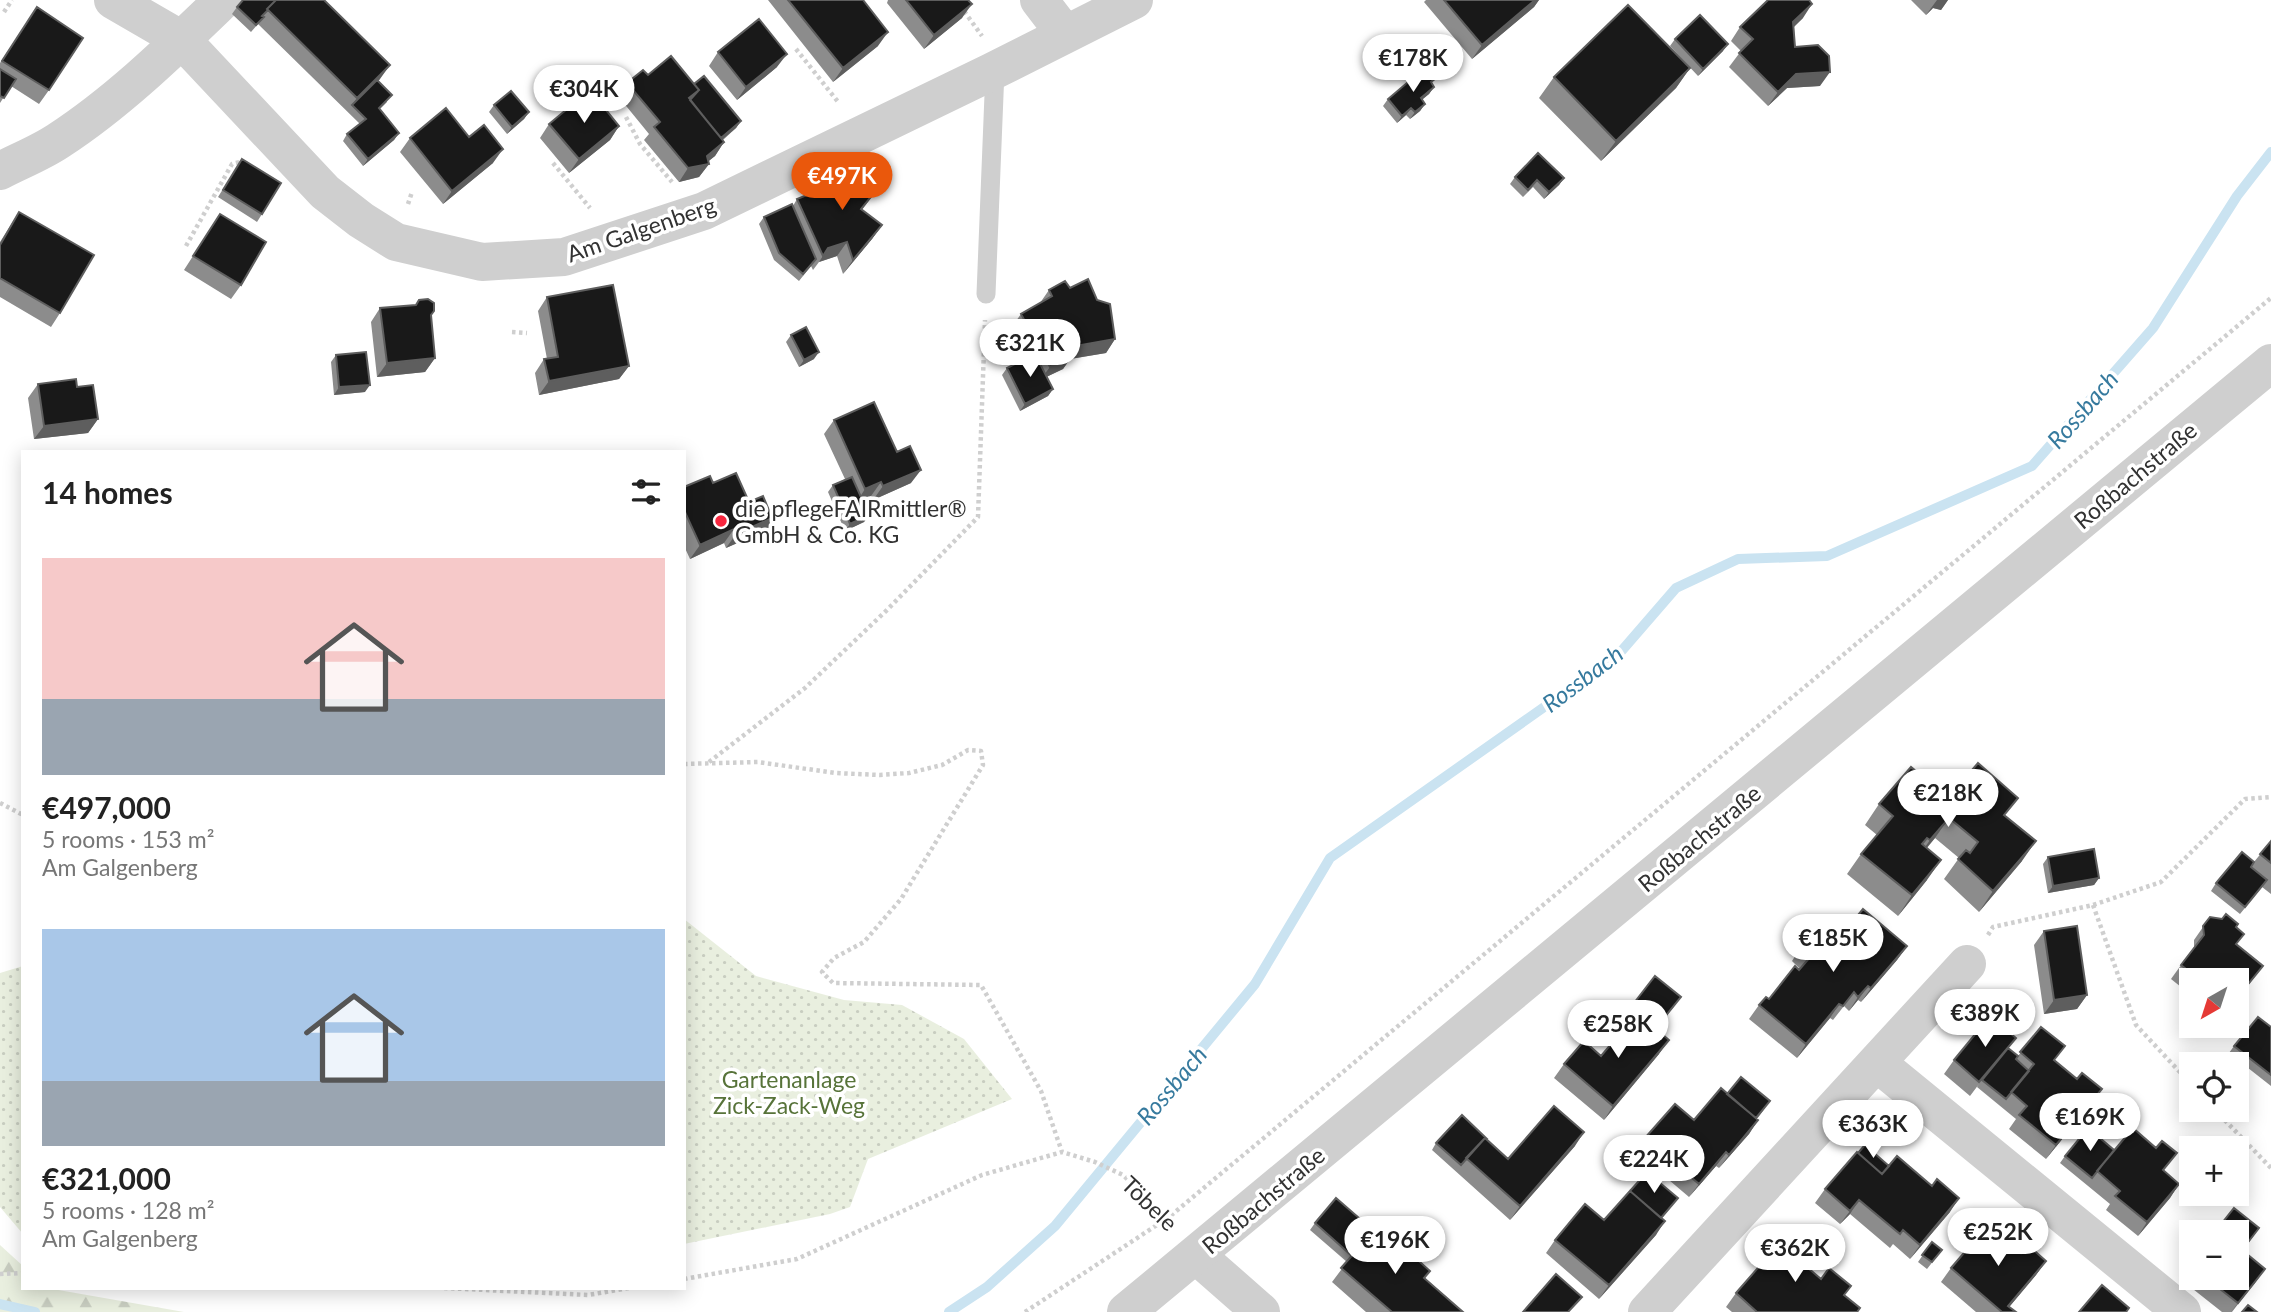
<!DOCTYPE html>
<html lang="en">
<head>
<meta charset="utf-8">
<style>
  :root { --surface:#fff; --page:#f2f2f2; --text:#222; --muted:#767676; --accent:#ea580c }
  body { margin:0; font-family:Lato,sans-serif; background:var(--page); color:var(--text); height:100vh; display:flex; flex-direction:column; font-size:26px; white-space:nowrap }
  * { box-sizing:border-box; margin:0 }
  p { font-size:23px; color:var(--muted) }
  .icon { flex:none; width:38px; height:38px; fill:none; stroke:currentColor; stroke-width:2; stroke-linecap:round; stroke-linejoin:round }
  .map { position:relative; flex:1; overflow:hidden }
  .details { position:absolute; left:21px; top:450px; width:665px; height:840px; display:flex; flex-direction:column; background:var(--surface); border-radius:0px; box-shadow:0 4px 18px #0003 }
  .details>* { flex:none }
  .needle { width:46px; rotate:219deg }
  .controls { position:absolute; left:2179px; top:968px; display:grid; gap:14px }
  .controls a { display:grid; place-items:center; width:70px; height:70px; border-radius:0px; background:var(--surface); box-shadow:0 4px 18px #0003; font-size:35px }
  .price { position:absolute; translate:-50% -60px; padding:0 16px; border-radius:24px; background:#fff; color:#222; font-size:23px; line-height:46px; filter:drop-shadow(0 2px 4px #0008) }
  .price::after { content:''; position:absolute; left:50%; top:42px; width:21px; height:16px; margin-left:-10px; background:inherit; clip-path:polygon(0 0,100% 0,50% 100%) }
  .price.current { background:var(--accent); color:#fff }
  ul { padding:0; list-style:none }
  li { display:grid; align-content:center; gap:14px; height:371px; padding:0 21px }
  li span { display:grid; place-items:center; height:217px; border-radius:0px; color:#555 }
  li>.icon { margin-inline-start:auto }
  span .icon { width:126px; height:126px; fill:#fffc; stroke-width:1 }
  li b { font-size:30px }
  h2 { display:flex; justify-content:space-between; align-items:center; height:84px; padding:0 21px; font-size:30px }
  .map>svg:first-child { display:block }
  .forest { fill:url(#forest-firs) }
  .garden { fill:url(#garden-dots) }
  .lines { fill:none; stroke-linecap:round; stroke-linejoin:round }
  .stream { stroke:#cae3f1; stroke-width:10 }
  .path { stroke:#cfcfcf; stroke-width:4.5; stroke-dasharray:3.5 3.5; stroke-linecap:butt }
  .service { stroke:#cfcfcf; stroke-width:19 }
  .minor { stroke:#cfcfcf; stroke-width:38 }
  .tertiary { stroke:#cfcfcf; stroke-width:38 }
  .wall { fill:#8c8c8c }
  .shaded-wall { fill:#5e5e5e }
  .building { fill:#191919; stroke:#5e5e5e; stroke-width:2 }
  .poi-dot { fill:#f7263e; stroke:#fff; stroke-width:2.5 }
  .labels { text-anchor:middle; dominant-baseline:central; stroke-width:7; stroke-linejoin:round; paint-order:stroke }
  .street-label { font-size:23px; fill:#323232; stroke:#fff }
  .poi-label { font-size:23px; fill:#323232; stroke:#fff; text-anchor:start }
  .park-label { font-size:23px; fill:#577339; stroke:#fff }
  .water-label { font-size:24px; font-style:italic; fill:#367a9e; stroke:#fff }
</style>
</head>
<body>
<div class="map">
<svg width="2271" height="1312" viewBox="0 0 2271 1312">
  <defs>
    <pattern id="forest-firs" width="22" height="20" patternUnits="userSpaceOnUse" patternTransform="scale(1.75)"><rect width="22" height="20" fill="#e9efdf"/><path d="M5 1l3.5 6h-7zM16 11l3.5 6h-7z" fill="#c8cdc0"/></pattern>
    <pattern id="garden-dots" width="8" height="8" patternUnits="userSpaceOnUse" patternTransform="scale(1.75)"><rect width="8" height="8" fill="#e9efdf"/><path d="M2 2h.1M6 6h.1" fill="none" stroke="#c8cdc0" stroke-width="1.8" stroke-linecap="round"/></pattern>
  </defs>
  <rect width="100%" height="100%" fill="#fff"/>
  <path class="forest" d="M0 1245 23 1266V1288H47L184 1312H0Z"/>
  <path class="garden" d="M684 919 756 976 844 1000 902 1005 964 1039 1012 1099 868 1159 850 1207 830 1214 684 1244Z
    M23 966V1234L0 1207V973Z"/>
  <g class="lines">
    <path class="stream" d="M0 1304 35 1312
      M949 1312 987 1287 1055 1226 1255 984 1330 858 1618 655 1676 588 1738 559 1827 556 2032 466 2153 328 2237 196 2271 152"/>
    <path class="path" d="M956 0 982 36
      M4 12 12 0
      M796 49 839 103
      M626 117 640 144 672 182
      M553 163 590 208
      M408 204 412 192
      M186 246 232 164 240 162
      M512 332 527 333
      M709 762 805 688 887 610 978 517 985 320
      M684 764 758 762 835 773 880 775 909 773 942 765 968 750 981 751 983 765 901 899 864 942 834 958 822 972 833 983 981 985 1041 1091 1062 1152
      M0 803 23 815
      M2093 905 2136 1025 2191 1084
      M1988 935 1993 927 2093 905 2161 882 2245 799 2271 797
      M2215 1110 2271 1168
      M0 1274 23 1273
      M684 1279 797 1259 982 1175 1062 1152 1095 1162 1123 1175 1174 1225
      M444 1288 588 1295 629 1288
      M1025 1312 1169 1217 2271 298"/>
    <path class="service" d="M986 294 995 70"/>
    <path class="minor" d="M113 0 182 40 325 192 361 220 396 242 482 262 564 257 704 211 991 72 1134 0
      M1039 0 1065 34
      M0 171C19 161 40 153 58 141 118 102 171 50 223 0
      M1877 1063 2182 1312
      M1196 1255 1261 1312
      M1647 1312 1967 964"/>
    <path class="tertiary" d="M1126 1312 2271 363"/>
  </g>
  <path class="wall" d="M324 0 380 79 378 81 387 102 380 109 399 133 394 140 363 166 343 141 347 134 360 124 258 24 251 32 232 14 237 7Z
    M768 0H863L878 46 833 82Z
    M888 0H968L962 18 924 49 887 3Z
    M1426 0H1539L1534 7 1472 59 1424 2Z
    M1911 0H1948L1941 10 1933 8 1926 15Z
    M37 7 49 90 39 104 11 86 0 103V63Z
    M1803 18 1794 27 1795 47 1820 86 1787 88 1768 106 1729 67 1741 51 1731 41 1740 27Z
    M1675 39 1723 51 1698 76 1670 46Z
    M718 52 777 67 737 100 709 66Z
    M1690 68 1676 88 1601 161 1539 98 1554 77Z
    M648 75 694 84 741 121 736 128 723 140 724 142 715 156 708 161 709 164 699 177 679 182 644 140 649 134 618 96 627 83Z
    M1432 83 1434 87 1429 94 1422 99 1425 104 1420 111 1410 119 1406 115 1397 123 1383 106 1388 99Z
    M494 105 529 112 524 119 507 134 489 112Z
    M549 124 619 126 610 140 569 173 540 138Z
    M469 137 493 163 443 204 400 152 410 138Z
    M242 159 262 214 257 222 218 197Z
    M1515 177 1564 178 1559 185 1544 199 1533 187 1523 197 1510 184Z
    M839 180 878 188 862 210 882 225 872 239 843 274 837 256 819 262 813 270 811 266 799 281 774 260 759 224 764 217 793 206 797 199Z
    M19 212 60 313 51 327 0 297V242Z
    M220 214 241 285 231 299 184 270Z
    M1070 288 1115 339 1106 353 1070 359 1063 369 1046 377 1053 389 1048 396 1020 411 1002 375 1007 368 1028 358 1011 328 1021 314 1040 303 1049 290Z
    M547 297 629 366 619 379 539 395 535 373 544 359H547L538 311Z
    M380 308 431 316 435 358 425 372 377 377 371 322Z
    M791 335 814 359 799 367 786 342Z
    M336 355 365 392 334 395 331 362Z
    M38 384 77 387 98 419 88 433 34 439 28 398Z
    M834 420 911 483 873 500 871 496 862 500 869 515 864 522 845 531 828 492 833 485 845 479 824 434Z
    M713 483 771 515 777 516 767 530 726 548 724 543 690 559 684 546V487Z
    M1948 798 2005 816 2022 861 1979 912 1944 879 1959 858 1935 838 1927 848V880L1898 916 1847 874 1861 854 1877 835 1865 825 1879 804Z
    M2271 841V894L2262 887 2240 914 2211 891 2216 883 2254 862Z
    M2048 857 2099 878 2094 885 2048 893 2043 864Z
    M2210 917 2236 927 2237 944 2253 979 2191 980V995L2171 979 2194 947V940Z
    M2044 931 2087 995 2077 1009 2044 1014 2034 945Z
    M1841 936 1907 946 1897 960 1861 1002 1858 1000 1849 1011 1844 1006 1833 1020 1830 1018 1797 1058 1749 1019 1759 1005 1769 999 1800 969 1792 961 1801 947Z
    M1634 1003 1676 1004 1656 1029 1659 1054 1604 1120 1554 1078 1564 1064 1601 1056 1632 1025 1638 1017 1629 1010Z
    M2041 1027 2055 1060 2092 1102 2046 1159 2009 1129 2016 1119 1977 1087 1979 1084 1970 1096 1944 1074 1954 1060 2008 1049 2018 1056Z
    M2271 1027V1086L2229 1053 2234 1046Z
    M1727 1094 1765 1108 1757 1119 1758 1120 1749 1134 1719 1168 1716 1166 1689 1197 1636 1152 1645 1138 1694 1120Z
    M1872 1108 1887 1118 1870 1141 1855 1131Z
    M1486 1139 1508 1159 1575 1146 1510 1220 1432 1150 1436 1143Z
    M2114 1150 2164 1171 2179 1184 2170 1198 2138 1236 2106 1210 2110 1204 2060 1163 2065 1156Z
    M1889 1166 1950 1212 1910 1259 1893 1244 1890 1248 1850 1214 1840 1224 1815 1203 1825 1189Z
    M1678 1198 1662 1218 1656 1235 1599 1299 1546 1253 1555 1240 1604 1220Z
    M1315 1223 1374 1231 1430 1271 1425 1278 1463 1312H1366L1332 1282 1347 1262 1310 1230Z
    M2259 1228 2243 1251 2265 1269 2232 1312H2222L2179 1278 2191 1261V1278H2236V1232Z
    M1932 1242 1942 1250 1927 1269 1918 1262Z
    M2021 1253 2046 1261 2036 1275 2009 1307 2016 1312H1976L1941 1282 1951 1268Z
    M1802 1263 1821 1279 1851 1286 1844 1295 1858 1312H1732L1726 1307 1736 1293Z"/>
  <path class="shaded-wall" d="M1535 0H1539L1534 7 1472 59 1482 45Z
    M1937 0H1948L1941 10 1933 8 1926 15Z
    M972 4 962 18 924 49 934 35Z
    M1812 4 1803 18 1784 36 1793 22Z
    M888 32 878 46 833 82 843 68Z
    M1728 44 1723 51 1698 76 1703 69Z
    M787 54 777 67 737 100 746 87Z
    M390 65 380 79 353 106 352 105 357 98Z
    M1690 68 1676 88 1601 161 1616 141Z
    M1830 72 1820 86 1787 88 1768 106 1778 92 1796 74Z
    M1434 87 1429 94 1416 105 1421 98Z
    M1425 104 1420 111 1410 119 1415 112Z
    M1411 108 1406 115 1397 123 1402 116Z
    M529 112 524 119 507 134 512 127Z
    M741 121 736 128 710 150 715 143Z
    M619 126 610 140 569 173 579 159Z
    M399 133 394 140 363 166 368 159Z
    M724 142 715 156 704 165 709 164 699 177 679 182 688 168 707 156Z
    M503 149 493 163 443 204 452 191Z
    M1564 178 1559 185 1544 199 1549 192Z
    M882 225 872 239 843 274 853 260Z
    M847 242 837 256 819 262 828 248Z
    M1115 339 1106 353 1070 359 1063 369 1040 380 1050 367 1070 347Z
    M819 352 814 359 799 367 804 360Z
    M435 358 425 372 377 377 387 363Z
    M629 366 619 379 539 395 549 381Z
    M370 385 365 392 334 395 339 387Z
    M1053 389 1048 396 1020 411 1025 404Z
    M98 419 88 433 34 439 44 426Z
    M921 470 911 483 873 500 883 486Z
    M881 482 871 496 856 503 865 489Z
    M869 515 864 522 845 531 850 524Z
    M777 516 767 530 726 548 736 534Z
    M734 529 724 543 690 559 700 545Z
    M1949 818 1935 838 1916 860 1930 840Z
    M2036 841 2022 861 1979 912 1993 891Z
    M1941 860 1927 880 1898 916 1912 895Z
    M2099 878 2094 885 2048 893 2053 886Z
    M1907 946 1897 960 1861 1002 1871 988Z
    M2263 966 2253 979 2236 1001V999Z
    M1868 986 1858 1000 1849 1011 1858 997Z
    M2087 995 2077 1009 2044 1014 2054 1000Z
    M1839 1004 1830 1018 1797 1058 1806 1044Z
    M1669 1040 1659 1054 1604 1120 1613 1106Z
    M2102 1089 2092 1102 2046 1159 2056 1145Z
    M1758 1120 1749 1134 1719 1168 1729 1155Z
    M1584 1132 1575 1146 1510 1220 1520 1206Z
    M1726 1152 1716 1166 1689 1197 1699 1184Z
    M2179 1184 2170 1198 2138 1236 2147 1222Z
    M1959 1198 1950 1212 1910 1259 1920 1245Z
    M1859 1200 1850 1214 1840 1224 1850 1211Z
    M1665 1221 1656 1235 1599 1299 1609 1285Z
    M2046 1261 2036 1275 2005 1312 2008 1306Z
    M2265 1269 2255 1283 2231 1312 2238 1303Z"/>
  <path class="building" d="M243 0H276L267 9 268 10 262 16 264 17 256 25 237 7Z
    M276 0H324L390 65 357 98 267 9Z
    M788 0H863L888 32 843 68Z
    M906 0H968L972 4 934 35Z
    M1444 0H1535L1482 45Z
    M1768 0H1809L1812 4 1793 22 1795 47 1818 45 1829 56 1830 72 1796 74 1778 92 1739 53 1753 39 1740 27Z
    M1628 5 1690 68 1616 141 1554 77Z
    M37 7 83 38 49 90 2 61Z
    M1700 15 1728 44 1703 69 1675 39Z
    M759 19 787 54 746 87 718 52Z
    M671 56 699 90 689 98 724 142 707 156 709 164 688 168 654 127 660 122 627 83 643 70 648 75Z
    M0 69 16 79 4 98 0 96Z
    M1421 71 1427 77 1432 73 1436 78 1431 82 1434 87 1421 98 1425 104 1415 112 1411 108 1402 116 1388 99Z
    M704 76 741 121 721 138 690 100 699 90 694 84Z
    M377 80 392 95 379 108 399 133 368 159 347 134 366 119 352 105Z
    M590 90 619 126 579 159 549 124Z
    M511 91 529 112 512 127 494 105Z
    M446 108 469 137 484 125 503 149 452 191 410 138Z
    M1538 153 1564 178 1549 192 1537 180 1528 190 1515 177Z
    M242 159 281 183 262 214 223 190Z
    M869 170 879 180 878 188 861 209 882 225 853 260 847 242 828 248 823 256 797 199 827 187 836 176 839 180 860 171Z
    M792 204 816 259 803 274 779 253 764 217Z
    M19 212 94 255 60 313 0 278V245Z
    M220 214 266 242 241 285 193 256Z
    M1088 279 1097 300 1110 304 1115 339 1070 347 1073 355 1050 367 1021 314 1052 296 1049 290 1065 281 1070 288Z
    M613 285 629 366 549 381 544 359 558 357 547 297Z
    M428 299 434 303V311L431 315 435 358 387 363 380 308 416 305 419 300Z
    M806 327 819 352 804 360 791 335Z
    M366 352 370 385 339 387 336 355Z
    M1035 354 1053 389 1025 404 1007 368Z
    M76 379 77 387 93 385 98 419 44 426 38 384Z
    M874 402 897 452 910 446 921 470 883 486 881 482 865 489 834 420Z
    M736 473 749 502 763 496 771 515 776 513 777 516 736 534 734 529 700 545 684 510V487L710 476 713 483Z
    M852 477 869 515 850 524 833 485Z
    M1978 763 2018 798 2004 815 2036 841 1993 891 1958 859 1966 850 1970 853 1978 842 1949 818 1930 840 1927 838 1922 844 1941 860 1912 895 1861 854 1893 816 1879 804 1911 767 1948 798Z
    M2271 841V863L2260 854Z
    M2094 849 2099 878 2053 886 2048 857Z
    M2242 852 2254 862 2251 867 2267 880 2245 907 2216 883Z
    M1863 909 1907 946 1871 988 1868 986 1858 997 1854 992 1843 1006 1839 1004 1806 1044 1759 1005 1766 997 1769 999 1795 966 1799 970 1811 956 1801 947 1824 921 1841 936Z
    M2226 914 2238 924 2236 927 2244 934 2236 944 2263 966 2236 999V980H2200L2181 965 2204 935 2203 926 2210 917 2222 919Z
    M2077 926 2087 995 2054 1000 2044 931Z
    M1655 976 1681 997 1659 1024 1634 1003Z
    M1640 1015 1669 1040 1613 1106 1564 1064 1584 1041 1601 1056 1629 1023 1632 1025Z
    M1990 1016 2016 1038 1979 1082 1954 1060Z
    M2258 1017 2271 1027V1075L2234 1046Z
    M2041 1027 2065 1046 2054 1060 2077 1079 2082 1073 2102 1089 2056 1145 2019 1115 2027 1106 2011 1092 2034 1064 2020 1052Z
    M2008 1048 2018 1056 2016 1059 2029 1071 2006 1099 1982 1080Z
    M1741 1077 1770 1101 1756 1118 1727 1094Z
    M1721 1088 1758 1120 1729 1155 1726 1152 1699 1184 1645 1138 1675 1104 1694 1120Z
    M1554 1106 1584 1132 1520 1206 1466 1158 1485 1138 1508 1159Z
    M1872 1108 1887 1118 1875 1134 1860 1124Z
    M1462 1115 1486 1138H1485L1461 1165 1436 1143Z
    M2088 1128 2114 1150 2092 1178 2065 1156Z
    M2133 1128 2156 1148 2162 1141 2177 1153 2163 1170 2179 1184 2147 1222 2115 1196 2120 1191 2097 1171Z
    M1865 1145 1889 1166 1882 1174 1858 1153Z
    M1857 1152 1882 1174 1897 1156 1932 1186 1937 1179 1959 1198 1920 1245 1903 1230 1900 1234 1859 1200 1850 1211 1825 1189Z
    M1647 1172 1678 1198 1661 1218 1630 1191Z
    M1630 1191 1665 1221 1609 1285 1555 1240 1585 1204 1604 1220Z
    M1336 1198 1374 1231 1352 1256 1315 1223Z
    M2234 1208 2259 1228 2242 1250 2265 1269 2238 1303 2206 1278H2236V1232H2215Z
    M1379 1225 1430 1271 1424 1278 1463 1312H1392L1341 1268Z
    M1988 1225 2021 1253 2028 1245 2046 1261 2008 1306 2016 1312H2002L1951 1268Z
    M1791 1230 1812 1248 1801 1262 1821 1279 1829 1268 1851 1286 1844 1295 1860 1308 1857 1312H1757L1736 1293Z
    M1932 1242 1942 1250 1932 1262 1922 1255Z
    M1556 1274 1582 1297 1568 1312H1523Z
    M2102 1285 2129 1308 2126 1312H2079Z
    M2248 1305 2257 1312H2242Z"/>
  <circle class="poi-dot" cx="721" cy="521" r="7"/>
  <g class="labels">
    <g class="street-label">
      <text transform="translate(641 229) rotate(-19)">Am Galgenberg</text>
      <text transform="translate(2135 475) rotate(-40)">Roßbachstraße</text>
      <text transform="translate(1699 838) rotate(-40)">Roßbachstraße</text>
      <text transform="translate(1263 1200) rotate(-40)">Roßbachstraße</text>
      <text transform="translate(1150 1203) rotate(44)">Töbele</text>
    </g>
    <g class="poi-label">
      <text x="735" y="508">die pflegeFAIRmittler®<tspan x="735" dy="26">GmbH &amp; Co. KG</tspan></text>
    </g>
    <g class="park-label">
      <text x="789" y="1079">Gartenanlage<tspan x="789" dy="26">Zick-Zack-Weg</tspan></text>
    </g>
    <g class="water-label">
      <text transform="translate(2082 409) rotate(-49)">Rossbach</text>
      <text transform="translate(1582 678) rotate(-37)">Rossbach</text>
      <text transform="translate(1171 1085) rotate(-50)">Rossbach</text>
    </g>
  </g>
</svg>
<div class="controls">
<a><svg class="needle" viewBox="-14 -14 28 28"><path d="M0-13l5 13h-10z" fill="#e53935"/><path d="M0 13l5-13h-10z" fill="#767676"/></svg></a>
<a><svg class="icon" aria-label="locate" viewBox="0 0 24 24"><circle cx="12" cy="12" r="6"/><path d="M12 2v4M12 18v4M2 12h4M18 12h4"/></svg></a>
<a>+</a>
<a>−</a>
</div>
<b class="price" style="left:1413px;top:94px">€178K</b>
<b class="price" style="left:584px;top:125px">€304K</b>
<b class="price current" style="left:842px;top:212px">€497K</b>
<b class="price" style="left:1030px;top:379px">€321K</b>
<b class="price" style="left:1948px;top:829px">€218K</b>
<b class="price" style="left:1833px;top:974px">€185K</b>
<b class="price" style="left:1985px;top:1049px">€389K</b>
<b class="price" style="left:1618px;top:1060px">€258K</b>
<b class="price" style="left:2090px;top:1153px">€169K</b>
<b class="price" style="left:1873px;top:1160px">€363K</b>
<b class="price" style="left:1654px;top:1195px">€224K</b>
<b class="price" style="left:1998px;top:1268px">€252K</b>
<b class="price" style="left:1395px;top:1276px">€196K</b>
<b class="price" style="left:1795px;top:1284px">€362K</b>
<section class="details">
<h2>14 homes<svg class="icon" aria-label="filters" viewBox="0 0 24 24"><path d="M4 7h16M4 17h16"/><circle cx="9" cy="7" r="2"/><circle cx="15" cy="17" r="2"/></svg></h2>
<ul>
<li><span style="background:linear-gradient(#f6c9c9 65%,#9aa5b1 0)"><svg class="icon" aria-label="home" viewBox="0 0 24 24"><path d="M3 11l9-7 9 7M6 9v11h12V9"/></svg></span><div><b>€497,000</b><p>5 rooms · 153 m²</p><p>Am Galgenberg</p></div></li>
<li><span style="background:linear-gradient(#a9c7e8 70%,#9aa5b1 0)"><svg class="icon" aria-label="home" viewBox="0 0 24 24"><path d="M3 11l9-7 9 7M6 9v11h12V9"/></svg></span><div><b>€321,000</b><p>5 rooms · 128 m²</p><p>Am Galgenberg</p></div></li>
</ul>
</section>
</div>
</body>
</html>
